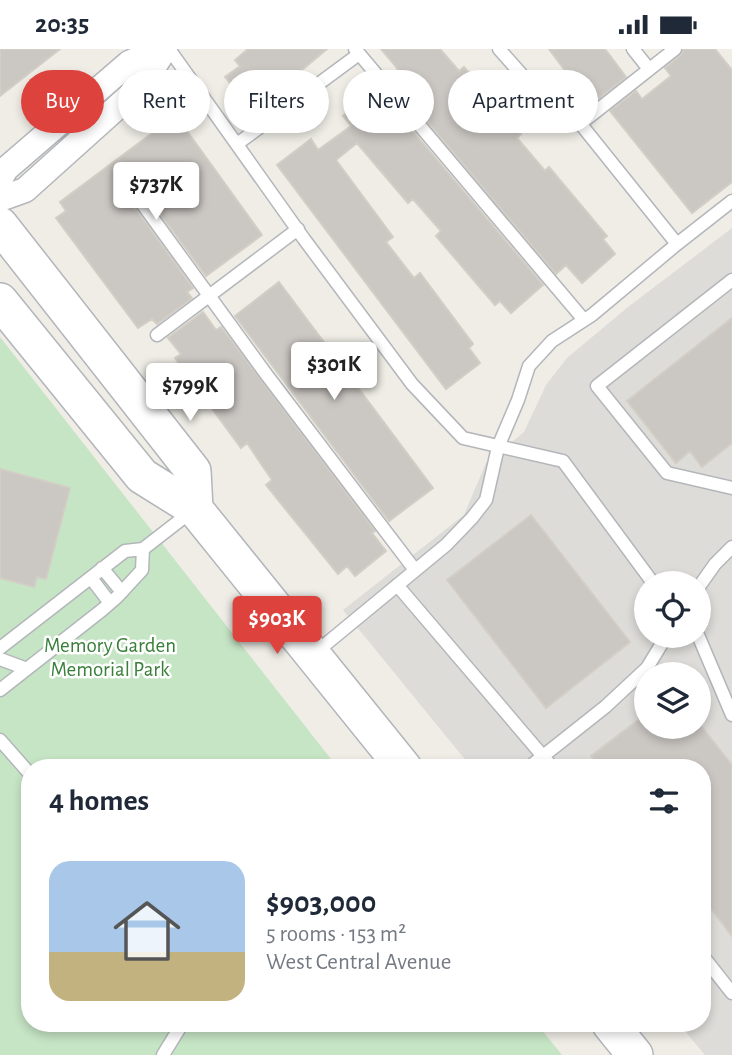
<!DOCTYPE html>
<html lang="en">
<head>
<meta charset="utf-8">
<style>
  :root { --surface:#fff; --page:#f6f6f7; --text:#1f2937; --muted:#747a83; --line:#e0e1e3; --accent:#de423d }
  body { margin:0; font-family:"Alegreya Sans",sans-serif; background:var(--page); color:var(--text); height:100vh; display:flex; flex-direction:column; font-size:26px; white-space:nowrap }
  * { box-sizing:border-box; margin:0 }
  p { font-size:23px; color:var(--muted) }
  .icon { flex:none; width:38px; height:38px; fill:none; stroke:currentColor; stroke-width:2; stroke-linecap:round; stroke-linejoin:round }
  .map { position:relative; flex:1; overflow:hidden }
  .drawer { position:absolute; left:21px; top:710px; width:690px; height:273px; display:flex; flex-direction:column; background:var(--surface); border-radius:28px; box-shadow:0 4px 10px #0003 }
  .drawer>* { flex:none }
  .banner { position:absolute; left:21px; top:21px; width:691px; height:63px; display:flex; gap:14px }
  .buttons { position:absolute; left:634px; top:522px; display:grid; gap:14px }
  .buttons a { display:grid; place-items:center; width:77px; height:77px; border-radius:50%; background:var(--surface); box-shadow:0 4px 10px #0003; font-size:35px }
  .price { position:absolute; translate:-50% -60px; padding:0 16px; border-radius:7px; background:#fff; color:#222; font-size:23px; line-height:46px; filter:drop-shadow(0 2px 4px #0008) }
  .price::after { content:''; position:absolute; left:50%; top:42px; width:21px; height:16px; margin-left:-10px; background:inherit; clip-path:polygon(0 0,100% 0,50% 100%) }
  .price.current { background:var(--accent); color:#fff }
  ul { padding:0; list-style:none }
  li { display:flex; align-items:center; gap:21px; height:175px; padding:0 28px }
  li+li { border-top:2px solid var(--line) }
  li span { display:grid; place-items:center; flex:none; width:196px; height:140px; border-radius:21px; color:#555 }
  li>.icon { margin-inline-start:auto }
  span .icon { width:84px; height:84px; fill:#fffc; stroke-width:1 }
  li b { font-size:30px }
  h2 { display:flex; justify-content:space-between; align-items:center; height:84px; padding:0 28px; font-size:30px }
  .chip { padding:0 24px; border-radius:32px; background:var(--surface); box-shadow:0 4px 10px #0003; font-size:24px; line-height:63px }
  .chip.current { background:var(--accent); color:#fff }
  .status { display:flex; justify-content:space-between; align-items:center; height:49px; padding:0 35px; background:var(--surface); direction:ltr }
  .status svg { height:19px; fill:currentColor }
  .map>svg:first-child { display:block }
  .industrial { fill:#dedcd8; fill-rule:evenodd }
  .green { fill:#c6e5c5 }
  .building { fill:#cbc7c3; stroke:#d3cec5; stroke-width:2 }
  .lines { fill:none; stroke-linecap:round; stroke-linejoin:round }
  .service-casing { stroke:#b3b6ba; stroke-width:15 }
  .minor-casing { stroke:#b3b6ba; stroke-width:27 }
  .secondary-casing { stroke:#b2b6ba; stroke-width:38 }
  .service { stroke:#fff; stroke-width:12 }
  .minor { stroke:#fff; stroke-width:24 }
  .secondary { stroke:#fff; stroke-width:35 }
  .labels { text-anchor:middle; dominant-baseline:central; stroke-width:5; stroke-linejoin:round; paint-order:stroke }
  .park-label { font-size:21px; fill:#3a803a; stroke:#fff }
</style>
</head>
<body>
<div class="status"><b>20:35</b><svg viewBox="0 0 49 12"><path d="M0 12V9h3v3zM5 12V6h3v6zM10 12V3h3v9zM15 12V0h3v12zM26 1h20v11H26zM47 4h2v5h-2z"/></svg></div>
<div class="map">
<svg width="732" height="1006" viewBox="0 0 732 1006">
  <rect width="100%" height="100%" fill="#efede6"/>
  <path class="industrial" d="M732 179V1006H705L679 975H702V719H472L343 561 464 466 486 414 524 383 546 336 567 309 628 258ZM646 534H698V586H646ZM646 625H698V677H646Z"/>
  <path class="green" d="M0 288 338 719H30V975H537L562 1006H0Z"/>
  <path class="building" d="M0 0H60L0 47Z
    M248 0H327L253 62 225 28 240 17 235 11Z
    M381 0H440L459 22 464 18 521 85 517 89 545 122 549 118 607 187 603 190 615 205 582 234 566 216 556 225 389 27 398 20Z
    M549 0H605L626 28 599 49 596 44 587 51Z
    M684 0H715L732 21V133L692 164 610 62 636 42 642 50 671 27 665 19 681 6Z
    M376 39 543 236 511 264 500 252 495 256 436 187 441 182 413 150 408 154 357 94 336 111 393 188 386 193 414 229 420 224 473 295 469 299 480 314 446 340 277 116 311 90 318 101 351 77 343 67Z
    M163 76 184 78 262 186 206 227 148 148 141 144 135 146 132 153 134 158 193 239 187 243 192 249 157 275 152 270 138 279 56 169 66 162 60 153Z
    M279 233 433 439 389 472 235 267Z
    M203 263 216 281 221 278 375 482 372 484 386 502 355 527 347 517 338 525 266 436 272 431 247 394 241 399 175 309 181 305 168 289Z
    M732 269V394L702 418 690 402 676 414 627 352Z
    M0 420 70 439 46 530 37 528 34 538 0 529Z
    M531 466 630 593 546 659 447 531Z
    M646 665V677H701L732 716V887L702 848V719H601L591 707Z"/>
  <g class="lines">
    <defs>
      <path id="service" d="M169 0 304 190 412 335 463 389 563 412 653 534
        M355 0 584 271
        M633 0 649 20
        M580 75 675 0
        M237 95 359 5
        M141 153 266 325 415 521
        M677 195 732 152
        M732 231 597 337 667 424 732 439
        M157 286 298 180
        M102 519 122 543
        M91 529 110 554
        M397 536 553 719
        M698 539 715 515 732 498
        M698 586 732 666
        M0 599 125 502 143 500 192 462
        M315 604 446 496 472 469 486 451 498 398 518 351 529 317 552 292 592 266 677 195 571 63 530 35 499 0
        M0 610 27 620
        M0 641 102 561 117 548 142 521 143 500
        M0 691 30 725
        M528 719 605 658 647 619 667 586
        M702 906 732 944
        M163 1006 182 975"/>
      <path id="minor" d="M0 130 6 120 129 14 160 0
        M0 150 25 141 143 35 165 0"/>
      <path id="secondary" d="M0 176 193 422 195 460
        M0 252 142 427 195 460 404 719
        M610 975 635 1006"/>
    </defs>
    <use href="#service" class="service-casing"/>
    <use href="#minor" class="minor-casing"/>
    <use href="#secondary" class="secondary-casing"/>
    <use href="#service" class="service"/>
    <use href="#minor" class="minor"/>
    <use href="#secondary" class="secondary"/>
  </g>
  <g class="labels">
    <g class="park-label">
      <text x="110" y="596">Memory Garden<tspan x="110" dy="24">Memorial Park</tspan></text>
    </g>
  </g>
</svg>
<div class="buttons">
<a><svg class="icon" aria-label="locate" viewBox="0 0 24 24"><circle cx="12" cy="12" r="6"/><path d="M12 2v4M12 18v4M2 12h4M18 12h4"/></svg></a>
<a><svg class="icon" aria-label="layers" viewBox="0 0 24 24"><path d="M12 4l9 5-9 5-9-5zM3 14l9 5 9-5"/></svg></a>
</div>
<b class="price" style="left:156px;top:173px">$737K</b>
<b class="price" style="left:334px;top:353px">$301K</b>
<b class="price" style="left:190px;top:374px">$799K</b>
<b class="price current" style="left:277px;top:607px">$903K</b>
<div class="banner">
<a class="chip current">Buy</a>
<a class="chip">Rent</a>
<a class="chip">Filters</a>
<a class="chip">New</a>
<a class="chip">Apartment</a>
</div>
<section class="drawer">
<h2>4 homes<svg class="icon" aria-label="filters" viewBox="0 0 24 24"><path d="M4 7h16M4 17h16"/><circle cx="9" cy="7" r="2"/><circle cx="15" cy="17" r="2"/></svg></h2>
<ul>
<li><span style="background:linear-gradient(#a9c7e8 65%,#c2b280 0)"><svg class="icon" aria-label="home" viewBox="0 0 24 24"><path d="M3 11l9-7 9 7M6 9v11h12V9"/></svg></span><div><b>$903,000</b><p>5 rooms · 153 m²</p><p>West Central Avenue</p></div></li>
</ul>
</section>
</div>
</body>
</html>
